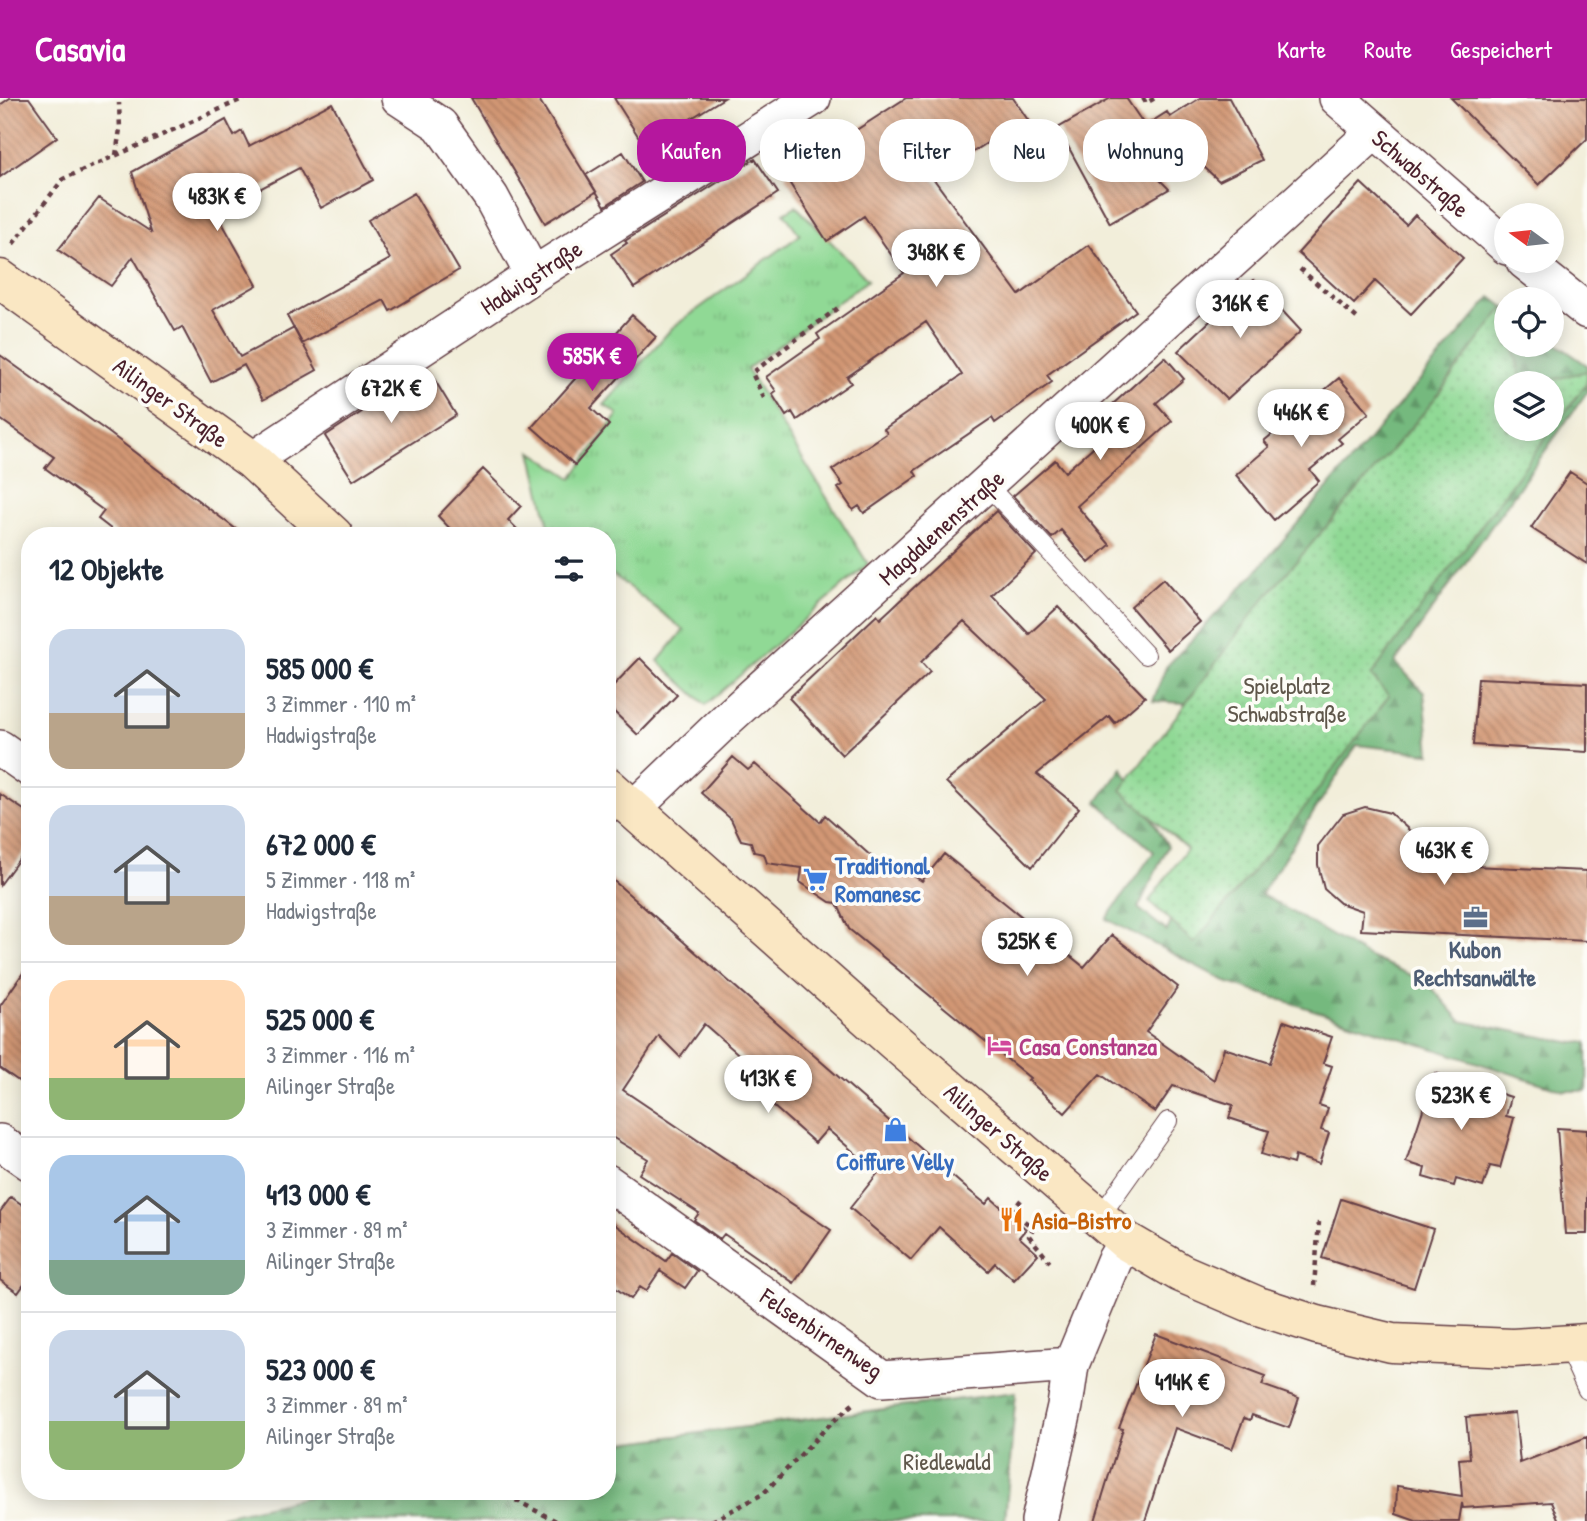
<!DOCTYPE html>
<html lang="de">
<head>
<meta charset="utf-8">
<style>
  :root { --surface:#fff; --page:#f2f2f3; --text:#1f2937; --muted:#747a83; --line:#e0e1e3; --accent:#b5179e }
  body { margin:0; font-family:"Patrick Hand",sans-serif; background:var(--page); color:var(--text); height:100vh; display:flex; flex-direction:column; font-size:26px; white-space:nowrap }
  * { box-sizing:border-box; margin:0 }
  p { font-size:23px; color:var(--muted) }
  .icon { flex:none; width:38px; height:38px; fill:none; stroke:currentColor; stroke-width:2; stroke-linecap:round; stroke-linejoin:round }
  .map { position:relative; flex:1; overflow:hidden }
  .details { position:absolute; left:21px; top:429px; width:595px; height:973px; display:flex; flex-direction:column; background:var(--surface); border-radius:28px; box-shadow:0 4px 18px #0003 }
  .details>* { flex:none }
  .hud { position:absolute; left:637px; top:21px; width:665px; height:63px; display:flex; gap:14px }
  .needle { width:46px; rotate:285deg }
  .buttons { position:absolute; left:1494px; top:105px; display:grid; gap:14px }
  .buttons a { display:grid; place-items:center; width:70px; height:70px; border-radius:50%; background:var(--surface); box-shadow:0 4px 18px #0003; font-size:35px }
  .price { position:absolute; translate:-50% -60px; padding:0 16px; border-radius:24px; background:#fff; color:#222; font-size:23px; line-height:46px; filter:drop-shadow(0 2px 4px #0008) }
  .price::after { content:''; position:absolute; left:50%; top:42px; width:21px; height:16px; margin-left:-10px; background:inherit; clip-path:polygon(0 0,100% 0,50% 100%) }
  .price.selected { background:var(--accent); color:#fff }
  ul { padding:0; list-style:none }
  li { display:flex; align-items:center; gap:21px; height:175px; padding:0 28px }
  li+li { border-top:2px solid var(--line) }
  li span { display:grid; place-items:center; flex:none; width:196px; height:140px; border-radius:21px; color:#555 }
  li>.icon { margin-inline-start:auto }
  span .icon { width:84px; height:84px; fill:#fffc; stroke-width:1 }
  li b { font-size:30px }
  h2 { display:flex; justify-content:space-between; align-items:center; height:84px; padding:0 28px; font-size:30px }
  .pill { padding:0 24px; border-radius:28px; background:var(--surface); box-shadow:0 4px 18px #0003; font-size:24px; line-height:63px }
  .pill.selected { background:var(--accent); color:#fff }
  header { display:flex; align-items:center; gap:42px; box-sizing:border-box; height:98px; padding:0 35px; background:var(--accent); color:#fff }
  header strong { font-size:33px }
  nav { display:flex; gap:38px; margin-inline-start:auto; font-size:24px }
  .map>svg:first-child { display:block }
  .grass { fill:url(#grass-tufts); stroke:#6d7c60; stroke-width:2 }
  .forest { fill:url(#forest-firs); stroke:#5f6c54; stroke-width:2; fill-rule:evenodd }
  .park { fill:url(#park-dots); stroke:#6d7c60; stroke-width:2 }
  .building { fill:url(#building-back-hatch) }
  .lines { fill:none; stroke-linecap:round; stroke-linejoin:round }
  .lane-casing { stroke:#633e45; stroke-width:20 }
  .street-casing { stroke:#633e45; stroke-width:38 }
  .secondary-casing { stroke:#633e45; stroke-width:41 }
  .path { stroke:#633e45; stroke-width:4.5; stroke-dasharray:5 5; stroke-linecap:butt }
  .lane { stroke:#fff; stroke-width:18 }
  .street { stroke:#fff; stroke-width:35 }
  .secondary { stroke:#fae7c3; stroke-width:38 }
  .labels { text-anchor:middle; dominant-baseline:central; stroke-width:7; stroke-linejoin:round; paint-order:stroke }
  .street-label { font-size:24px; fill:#4a1f2b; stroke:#fdfcf7 }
  .park-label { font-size:24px; fill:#5f574b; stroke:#fdfcf7 }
  .shop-label { font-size:24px; font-weight:bold; fill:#366cbe; stroke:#fdfcf7; text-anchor:start }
  .service-label { font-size:24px; font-weight:bold; fill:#4e5e75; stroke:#fdfcf7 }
  .hotel-label { font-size:24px; font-weight:bold; fill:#b23c85; stroke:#fdfcf7; text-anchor:start }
  .food-label { font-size:24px; font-weight:bold; fill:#c56008; stroke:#fdfcf7; text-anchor:start }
</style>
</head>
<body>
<header>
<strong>Casavia</strong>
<nav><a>Karte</a><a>Route</a><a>Gespeichert</a></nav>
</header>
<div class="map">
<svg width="1587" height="1423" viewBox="0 0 1587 1423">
  <defs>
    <pattern id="grass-tufts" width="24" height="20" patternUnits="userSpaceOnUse" patternTransform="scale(1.75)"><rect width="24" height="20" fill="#90d995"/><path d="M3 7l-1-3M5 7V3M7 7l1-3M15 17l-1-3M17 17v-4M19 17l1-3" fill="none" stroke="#7eba81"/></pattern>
    <pattern id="forest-firs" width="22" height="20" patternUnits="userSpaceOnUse" patternTransform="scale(1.75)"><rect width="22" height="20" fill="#74b97e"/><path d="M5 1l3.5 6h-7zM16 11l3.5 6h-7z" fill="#619667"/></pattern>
    <pattern id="park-dots" width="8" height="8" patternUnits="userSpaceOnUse" patternTransform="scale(1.75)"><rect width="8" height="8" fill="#90d995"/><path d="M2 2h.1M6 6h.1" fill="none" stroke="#7eba81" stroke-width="1.8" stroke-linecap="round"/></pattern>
    <pattern id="building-back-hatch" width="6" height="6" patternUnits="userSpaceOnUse" patternTransform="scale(1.75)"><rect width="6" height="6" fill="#d29774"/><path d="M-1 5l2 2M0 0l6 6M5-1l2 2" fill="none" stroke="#ac7b5f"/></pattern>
  </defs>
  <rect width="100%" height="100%" fill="#fdfcf7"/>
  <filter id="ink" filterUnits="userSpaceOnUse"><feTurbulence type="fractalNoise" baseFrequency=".0143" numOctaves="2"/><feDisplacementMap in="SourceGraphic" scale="14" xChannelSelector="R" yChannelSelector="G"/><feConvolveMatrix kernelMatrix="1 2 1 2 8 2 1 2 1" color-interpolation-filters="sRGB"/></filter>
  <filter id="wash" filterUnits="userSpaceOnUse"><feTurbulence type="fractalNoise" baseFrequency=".00686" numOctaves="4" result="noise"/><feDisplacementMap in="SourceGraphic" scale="28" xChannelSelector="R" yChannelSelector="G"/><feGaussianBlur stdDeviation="1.57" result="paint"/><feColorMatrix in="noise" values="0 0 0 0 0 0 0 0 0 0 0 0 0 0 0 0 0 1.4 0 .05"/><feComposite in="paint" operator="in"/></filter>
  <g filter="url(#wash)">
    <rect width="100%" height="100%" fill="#f2eeda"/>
    <path class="grass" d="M796 108 868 182 747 271 868 466 706 607 658 563 684 532 607 472V438L551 437 531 353 572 380 618 316 604 307 672 230 800 137 784 115Z"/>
    <path class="forest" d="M1491 199 1507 211V247H1552V243L1587 267V294L1395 564 1424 595 1430 655 1357 647 1261 796 1369 859 1427 884 1461 923 1574 945 1587 944V993H1565L1229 885 1106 821 1154 754 1097 704 1122 670 1168 748 1138 810 1167 833 1245 654 1215 607 1153 603 1166 569 1255 475ZM1507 285H1552V331H1507Z
      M1016 1294 1005 1423H200L333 1393H607V1347Z"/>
    <path class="park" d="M1504 209 1507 247H1513L1522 285H1507V331H1552L1371 578 1389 598 1295 722 1194 845 1149 803 1187 751 1121 692 1259 507 1426 312Z
      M1587 273V285L1552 331V285H1540Z"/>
    <g id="blocks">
      <path class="building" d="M10 0H29L57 39 0 79V7Z
        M471 0H538L596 94 545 125Z
        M614 0H724L645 49Z
        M906 0H1013L1034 31 1009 48 1001 36 933 80 1019 197 1089 147 1136 213 1047 277 1052 284 995 325 992 320 914 373 917 378 864 415 859 408 853 412 838 390 843 387 832 372 887 335 884 331 962 277 926 224 847 279 851 285 797 322 792 314 786 318 772 296 776 293 766 279 820 241 817 236 904 175 864 118 827 143 785 78Z
        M1111 0H1126L1145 28 1167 14 1170 19 1200 0H1229L1262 62 1219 83 1185 51 1157 79 1169 91 1110 125 1058 30Z
        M1451 0H1587V41L1539 87Z
        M332 5 373 82 321 110 299 70 216 114 257 187 213 212 240 259 294 230 317 272 263 302 244 267 211 284 182 229 175 233 133 159 111 188 58 152 99 100 151 134 132 74 226 22 234 38 242 33 249 48Z
        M623 54 642 84 605 108 586 77Z
        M755 61 778 95 634 190 611 156 627 145 625 143Z
        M1361 85 1406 127 1415 117 1463 160 1411 216 1375 183 1354 206 1298 155Z
        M414 95 459 172 390 213 384 202 302 246 287 218 390 161 368 122Z
        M1254 182 1301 233 1227 301 1178 253Z
        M632 217 656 239 591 310 609 327 575 367 532 329Z
        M0 257 108 334 245 438H120L98 421 104 413 45 370 54 359 0 321Z
        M1165 259 1184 281 1156 305 1172 323 1077 408 1110 447 1089 465 1061 432 1052 440 1013 398 1055 362 1065 374 1109 335 1102 327V316Z
        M428 271 456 317 353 382 325 338Z
        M1339 280 1369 315 1338 341 1342 345 1310 372 1319 383 1274 422 1236 377 1269 349 1264 343Z
        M483 371 521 408 508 422 524 438H457L438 418Z
        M1570 374 1587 385V466L1531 430Z
        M996 413 1036 456 992 497 1029 536 1058 509 1145 599 1115 625 1109 618 1037 676 1079 710 1032 769 946 684 1046 601 964 523 921 564 930 574 842 657 789 600 877 517 880 521Z
        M1163 481 1200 524 1168 552 1131 509Z
        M640 560 677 597 638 637 607 607V594Z
        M1478 580 1587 585V654L1473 647Z
        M733 659 748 672 755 666 820 724 825 717 882 768 887 762 922 783 944 756 1084 869 1112 837 1178 889 1146 934 1214 982 1224 950 1270 965 1284 923 1332 939 1323 965 1332 968 1319 1007 1328 1010 1321 1032 1329 1035 1319 1066 1295 1058 1293 1066 1261 1056 1269 1033 1229 1020 1233 1007 1173 988 1155 1014 1100 976 1065 1015 1028 982 1030 980 849 831 837 805 830 804 800 784 802 770 767 765 764 756 754 754 751 744 741 742 731 721 701 695Z
        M0 696 30 716V746L0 787Z
        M1365 709 1390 715 1409 732 1427 766 1587 773V843L1361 832 1363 813 1340 805 1324 791 1318 767V748L1343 716Z
        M607 777 966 1090 986 1106 991 1100 1026 1131 1019 1139 1038 1156 1014 1182 995 1165 988 1173 939 1129 911 1162 850 1110 878 1075 827 1031 815 1045 756 993 767 981 704 926 680 959 659 938 623 992 831 1132 794 1185 724 1136 720 1141 694 1122 699 1115 639 1076 648 1061 607 1036Z
        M30 865V991L0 970V908Z
        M1435 975 1511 999 1506 1018 1514 1020 1500 1070 1490 1068 1483 1089 1456 1081 1454 1088 1423 1079 1425 1070 1406 1064Z
        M1557 1030 1587 1032V1136H1565Z
        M11 1099 30 1112V1178L18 1195 0 1182V1114Z
        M1341 1101 1433 1131 1414 1190 1322 1160Z
        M607 1121 666 1163 672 1155 697 1173 685 1190 660 1173 661 1171 646 1193 640 1189 631 1201 607 1184Z
        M1156 1236 1266 1278 1262 1287 1299 1300 1289 1330 1252 1317 1250 1322 1244 1320 1232 1351 1175 1330 1145 1423H1095L1123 1331 1119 1330Z
        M1515 1315 1520 1365 1587 1339V1423H1559L1551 1404 1463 1410 1462 1405 1459 1423H1416L1396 1416 1397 1388 1462 1398 1459 1361 1470 1360 1466 1319Z"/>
    </g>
  </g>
  <g filter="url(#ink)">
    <use href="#blocks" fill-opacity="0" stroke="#633e45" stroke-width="2"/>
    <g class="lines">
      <defs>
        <path id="lane" d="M987 387 1146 557
          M1099 1120 1168 1023
          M1566 1246 1587 1292"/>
        <path id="street" d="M399 0 440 27 491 99 533 177
          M1337 0 1507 149
          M1524 163 1587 213
          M252 362 533 177 813 0
          M0 650 30 671
          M633 711 726 622 1374 34
          M0 1044 30 1065
          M607 1084 882 1281 1071 1267
          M1039 1423 1065 1308 1071 1267 1114 1163 1126 1143"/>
        <path id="secondary" d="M0 181 252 362 334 438
          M607 688 895 944 1126 1143 1181 1175 1258 1208 1317 1227 1392 1245 1513 1250 1587 1245"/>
      </defs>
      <use href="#lane" class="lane-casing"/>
      <use href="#street" class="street-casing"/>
      <use href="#secondary" class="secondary-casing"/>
      <path class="path" d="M1143 0 1146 5 1155 0
        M116 57 120 31 119 5
        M13 146 63 81 245 0
        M1300 171 1359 222
        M764 300 752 275 839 209
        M1021 1102 1012 1113 1033 1130 1029 1138 1050 1164
        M1314 1188 1319 1124
        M498 1393 556 1423
        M712 1423 763 1396 827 1329 855 1304"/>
      <use href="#lane" class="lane"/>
      <use href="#street" class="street"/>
      <use href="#secondary" class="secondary"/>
    </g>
  </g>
  <defs>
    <symbol id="supermarket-bare" viewBox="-9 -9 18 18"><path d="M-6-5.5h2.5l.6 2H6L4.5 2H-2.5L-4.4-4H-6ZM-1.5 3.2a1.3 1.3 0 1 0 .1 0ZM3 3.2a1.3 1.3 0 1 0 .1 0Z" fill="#3f7fe0" stroke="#fdfcf7" stroke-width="2.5" paint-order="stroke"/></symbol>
    <symbol id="office-bare" viewBox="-9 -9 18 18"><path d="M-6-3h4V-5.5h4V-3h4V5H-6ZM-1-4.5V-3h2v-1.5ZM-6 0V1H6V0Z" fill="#5c6f8a" stroke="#fdfcf7" stroke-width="2.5" paint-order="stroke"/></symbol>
    <symbol id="hotel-bare" viewBox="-9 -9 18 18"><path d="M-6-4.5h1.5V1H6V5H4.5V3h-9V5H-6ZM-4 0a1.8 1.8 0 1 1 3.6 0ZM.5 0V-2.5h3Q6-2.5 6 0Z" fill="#d1479c" stroke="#fdfcf7" stroke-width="2.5" paint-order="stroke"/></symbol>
    <symbol id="shop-bare" viewBox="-9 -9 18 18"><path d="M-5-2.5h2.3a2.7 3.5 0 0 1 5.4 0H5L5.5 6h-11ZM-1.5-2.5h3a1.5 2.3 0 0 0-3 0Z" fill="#3f7fe0" stroke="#fdfcf7" stroke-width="2.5" paint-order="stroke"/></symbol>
    <symbol id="restaurant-bare" viewBox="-9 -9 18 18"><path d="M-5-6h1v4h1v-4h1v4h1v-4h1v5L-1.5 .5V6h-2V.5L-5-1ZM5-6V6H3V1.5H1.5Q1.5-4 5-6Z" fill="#e8710a" stroke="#fdfcf7" stroke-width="2.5" paint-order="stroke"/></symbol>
  </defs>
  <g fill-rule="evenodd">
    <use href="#supermarket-bare" x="798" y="764" width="35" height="35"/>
    <use href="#office-bare" x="1458" y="802" width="35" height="35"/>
    <use href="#hotel-bare" x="982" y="930" width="35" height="35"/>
    <use href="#shop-bare" x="878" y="1014" width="35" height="35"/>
    <use href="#restaurant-bare" x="994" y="1104" width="35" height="35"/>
  </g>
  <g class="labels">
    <g class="street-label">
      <text transform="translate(1421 75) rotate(41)">Schwabstraße</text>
      <text transform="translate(531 179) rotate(-33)">Hadwigstraße</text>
      <text transform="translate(171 304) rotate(36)">Ailinger Straße</text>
      <text transform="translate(941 429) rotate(-42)">Magdalenenstraße</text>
      <text transform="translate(999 1034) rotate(41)">Ailinger Straße</text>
      <text transform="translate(822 1235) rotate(34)">Felsenbirnenweg</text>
    </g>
    <g class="park-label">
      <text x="1287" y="587">Spielplatz<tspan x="1287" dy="28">Schwabstraße</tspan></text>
      <text x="947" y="1363">Riedlewald</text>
    </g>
    <g class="shop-label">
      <text x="835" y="767">Traditional<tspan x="835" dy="28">Romanesc</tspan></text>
      <text x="895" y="1063" text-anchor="middle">Coiffure Velly</text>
    </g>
    <g class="service-label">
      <text x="1475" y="851">Kubon<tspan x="1475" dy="28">Rechtsanwälte</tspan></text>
    </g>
    <g class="hotel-label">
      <text x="1019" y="948">Casa Constanza</text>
    </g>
    <g class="food-label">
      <text x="1032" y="1122">Asia-Bistro</text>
    </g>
  </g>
</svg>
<div class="buttons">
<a><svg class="needle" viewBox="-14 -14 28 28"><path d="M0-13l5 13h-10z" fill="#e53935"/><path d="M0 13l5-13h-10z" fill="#747a83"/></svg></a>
<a><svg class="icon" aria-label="locate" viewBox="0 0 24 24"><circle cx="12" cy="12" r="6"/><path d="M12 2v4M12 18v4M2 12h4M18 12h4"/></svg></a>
<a><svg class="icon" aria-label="layers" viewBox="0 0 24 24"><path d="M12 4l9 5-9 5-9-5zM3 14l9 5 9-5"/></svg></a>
</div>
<b class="price" style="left:217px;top:135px">483K €</b>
<b class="price" style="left:936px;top:191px">348K €</b>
<b class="price" style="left:1240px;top:242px">316K €</b>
<b class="price selected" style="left:592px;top:295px">585K €</b>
<b class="price" style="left:391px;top:327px">672K €</b>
<b class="price" style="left:1301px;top:351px">446K €</b>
<b class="price" style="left:1100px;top:364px">400K €</b>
<b class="price" style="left:1444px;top:789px">463K €</b>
<b class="price" style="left:1027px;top:880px">525K €</b>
<b class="price" style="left:768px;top:1017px">413K €</b>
<b class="price" style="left:1461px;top:1034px">523K €</b>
<b class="price" style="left:1182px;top:1321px">414K €</b>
<div class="hud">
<a class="pill selected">Kaufen</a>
<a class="pill">Mieten</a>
<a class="pill">Filter</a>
<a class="pill">Neu</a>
<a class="pill">Wohnung</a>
</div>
<section class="details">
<h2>12 Objekte<svg class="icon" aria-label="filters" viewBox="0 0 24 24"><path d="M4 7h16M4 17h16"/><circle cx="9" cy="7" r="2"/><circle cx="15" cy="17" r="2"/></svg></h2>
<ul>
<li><span style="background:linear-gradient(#c9d6e8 60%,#b9a48a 0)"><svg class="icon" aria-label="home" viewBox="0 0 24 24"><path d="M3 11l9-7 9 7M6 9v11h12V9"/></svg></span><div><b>585 000 €</b><p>3 Zimmer · 110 m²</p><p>Hadwigstraße</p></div></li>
<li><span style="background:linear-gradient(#c9d6e8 65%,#b9a48a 0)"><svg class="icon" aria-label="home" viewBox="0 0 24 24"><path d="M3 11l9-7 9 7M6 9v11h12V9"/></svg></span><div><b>672 000 €</b><p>5 Zimmer · 118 m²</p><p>Hadwigstraße</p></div></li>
<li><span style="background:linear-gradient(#ffd9b3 70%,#8fb573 0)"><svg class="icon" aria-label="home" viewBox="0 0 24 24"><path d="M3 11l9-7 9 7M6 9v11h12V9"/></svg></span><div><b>525 000 €</b><p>3 Zimmer · 116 m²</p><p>Ailinger Straße</p></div></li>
<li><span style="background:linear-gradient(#a9c7e8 75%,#7fa58c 0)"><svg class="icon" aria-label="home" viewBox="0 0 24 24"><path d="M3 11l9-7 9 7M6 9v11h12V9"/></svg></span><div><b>413 000 €</b><p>3 Zimmer · 89 m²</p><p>Ailinger Straße</p></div></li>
<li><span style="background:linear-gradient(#c9d6e8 65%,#8fb573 0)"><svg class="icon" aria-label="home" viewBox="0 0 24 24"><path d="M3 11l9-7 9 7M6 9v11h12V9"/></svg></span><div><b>523 000 €</b><p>3 Zimmer · 89 m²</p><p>Ailinger Straße</p></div></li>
</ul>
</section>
</div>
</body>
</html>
